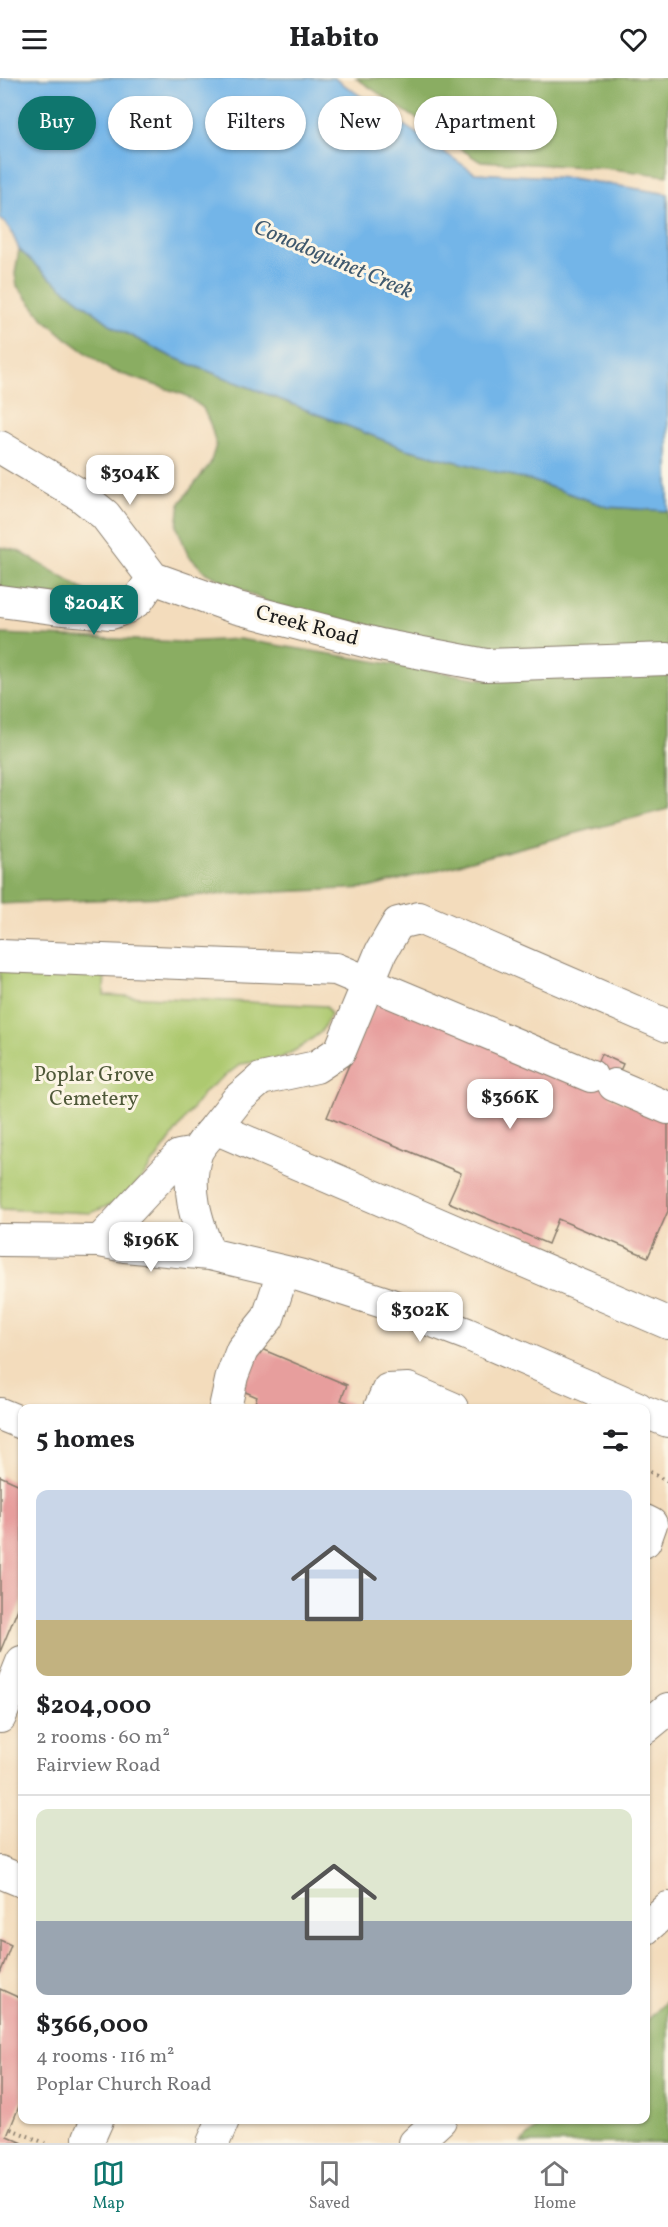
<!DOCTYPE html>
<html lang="en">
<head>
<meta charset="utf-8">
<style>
  :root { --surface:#fff; --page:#f6f6f6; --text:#202124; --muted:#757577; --line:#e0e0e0; --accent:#0f766e }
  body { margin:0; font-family:Vollkorn,serif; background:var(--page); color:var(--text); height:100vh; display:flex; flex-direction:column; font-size:22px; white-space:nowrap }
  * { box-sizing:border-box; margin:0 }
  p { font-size:20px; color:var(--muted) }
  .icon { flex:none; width:33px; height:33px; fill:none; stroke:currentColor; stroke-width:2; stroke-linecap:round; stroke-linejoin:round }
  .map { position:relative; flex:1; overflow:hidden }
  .details { position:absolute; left:18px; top:1326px; width:632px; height:720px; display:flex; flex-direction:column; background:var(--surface); border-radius:12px; box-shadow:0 2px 4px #0004 }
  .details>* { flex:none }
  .top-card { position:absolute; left:18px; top:18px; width:633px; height:54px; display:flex; gap:12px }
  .price { position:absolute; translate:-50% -51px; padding:0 14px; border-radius:12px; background:#fff; color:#222; font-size:20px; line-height:39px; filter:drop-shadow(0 2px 3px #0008) }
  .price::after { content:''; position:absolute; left:50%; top:36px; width:18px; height:14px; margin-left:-9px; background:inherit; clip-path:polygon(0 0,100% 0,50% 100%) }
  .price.active { background:var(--accent); color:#fff }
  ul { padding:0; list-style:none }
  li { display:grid; align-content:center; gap:12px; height:318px; padding:0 18px }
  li+li { border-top:2px solid var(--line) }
  li span { display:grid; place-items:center; height:186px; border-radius:12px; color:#555 }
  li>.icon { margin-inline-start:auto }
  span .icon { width:108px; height:108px; fill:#fffc; stroke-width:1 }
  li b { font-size:26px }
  h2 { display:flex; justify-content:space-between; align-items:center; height:72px; padding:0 18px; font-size:26px }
  .chip { padding:0 21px; border-radius:27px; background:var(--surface); box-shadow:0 2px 4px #0004; font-size:21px; line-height:54px }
  .chip.active { background:var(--accent); color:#fff }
  header { display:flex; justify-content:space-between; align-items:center; height:78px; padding:0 18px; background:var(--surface); font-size:27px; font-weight:800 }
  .tabs { display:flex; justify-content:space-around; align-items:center; height:84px; border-top:2px solid var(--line); background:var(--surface); font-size:16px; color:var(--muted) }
  .tabs a { display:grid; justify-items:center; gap:3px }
  .tabs .active { color:var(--accent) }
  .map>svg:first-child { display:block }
  .green { fill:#adc970; stroke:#647246; stroke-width:1.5 }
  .forest { fill:#8aad62; stroke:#53643f; stroke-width:1.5 }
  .water { fill:#73b5e8; stroke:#486882; stroke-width:1.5 }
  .building { fill:#e79e9d }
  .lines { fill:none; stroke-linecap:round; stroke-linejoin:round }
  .minor-casing { stroke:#887c6c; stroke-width:34 }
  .path { stroke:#887c6c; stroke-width:4; stroke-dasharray:1.5 4.5; stroke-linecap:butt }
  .minor { stroke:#fff; stroke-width:32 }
  .labels { text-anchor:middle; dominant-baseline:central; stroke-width:6; stroke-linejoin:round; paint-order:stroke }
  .street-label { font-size:21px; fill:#1c1c1c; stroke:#fcf5e5 }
  .park-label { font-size:21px; fill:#4f5939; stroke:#fcf5e5 }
  .water-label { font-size:22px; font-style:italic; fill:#3f596e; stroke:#fcf5e5 }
</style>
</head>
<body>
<header><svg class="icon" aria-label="menu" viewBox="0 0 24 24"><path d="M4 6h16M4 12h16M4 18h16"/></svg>Habito<svg class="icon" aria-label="heart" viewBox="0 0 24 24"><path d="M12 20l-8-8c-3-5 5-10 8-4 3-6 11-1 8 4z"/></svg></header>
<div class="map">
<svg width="668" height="2065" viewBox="0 0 668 2065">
  <rect width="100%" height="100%" fill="#fcf5e5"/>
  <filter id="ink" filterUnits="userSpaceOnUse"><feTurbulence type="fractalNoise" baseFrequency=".0167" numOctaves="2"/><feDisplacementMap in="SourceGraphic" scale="12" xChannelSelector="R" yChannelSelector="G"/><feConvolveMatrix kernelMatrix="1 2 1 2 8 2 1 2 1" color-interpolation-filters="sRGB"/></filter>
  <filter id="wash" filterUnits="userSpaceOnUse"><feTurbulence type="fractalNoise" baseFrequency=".008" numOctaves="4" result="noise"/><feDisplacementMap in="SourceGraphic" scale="24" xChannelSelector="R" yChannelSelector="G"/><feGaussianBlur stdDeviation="1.35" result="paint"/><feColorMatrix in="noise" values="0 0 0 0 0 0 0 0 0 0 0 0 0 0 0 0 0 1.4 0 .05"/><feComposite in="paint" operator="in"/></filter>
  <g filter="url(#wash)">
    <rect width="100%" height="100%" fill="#f3dcbc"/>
    <path class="green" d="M0 886 105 891 104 917 326 928 331 936 321 954 301 969 281 980 241 986 205 1013 146 1095 122 1122 91 1135 0 1131Z"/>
    <path class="forest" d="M356 0H668V98L604 90 479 83Z
      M19 171 45 196 114 249 170 278 406 371 533 403 608 429 668 433V583L490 575 271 526 206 495 188 477 177 449 180 425 210 386 216 367 211 348 203 330 185 317 110 292 66 260 42 239 17 208 15 196Z
      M0 469 19 473 89 515 92 522 0 512Z
      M0 556 182 564 239 561 483 601 668 591V731L368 810 0 826Z
      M668 1922V2065H521L545 2042H645V1944Z"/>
    <path class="water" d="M0 0H334L475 95 571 100 668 116V433L608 429 533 403 406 371 170 278 114 249 45 196 19 171 10 151 0 140Z"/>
    <g id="blocks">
      <path class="building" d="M378 918 587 1008 601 976 623 986 609 1018 668 1043V1133L648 1179 558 1141 548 1166 448 1124 461 1095 327 1039Z
        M259 1270 347 1307 341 1322 357 1328 356 1330H253L257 1319 241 1312Z
        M0 1398 22 1408V1521L0 1574Z
        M0 1862 11 1867 0 1896Z
        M0 1911 22 1921V2021L7 2058 23 2065H0Z"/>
    </g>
  </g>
  <g filter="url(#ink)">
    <use href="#blocks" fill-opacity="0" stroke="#887c6c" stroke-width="1.5"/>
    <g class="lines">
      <defs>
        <path id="minor" d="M0 369 80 417 105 437 153 500 234 529 380 567 486 587 668 581
          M0 523 53 530 111 535 127 529 138 522 153 500
          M0 878 336 891 591 998
          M668 948 419 840 398 845 381 874 340 973 316 989 261 1001 238 1021 215 1050 668 1245
          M614 1007 668 1030
          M0 1162 100 1163 125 1168 209 1176 299 1197 383 1224 467 1256 638 1330
          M100 1163 179 1078 196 1075
          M209 1176C197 1144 185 1111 196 1076 199 1067 209 1058 215 1050
          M225 1330 232 1298 242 1272 268 1240 283 1194
          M380 1330 388 1312 408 1311 452 1330
          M645 1334 668 1343
          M0 1336 22 1345
          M645 1443 651 1446 645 1463
          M0 1639 22 1584
          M645 1650 668 1631
          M0 1794 22 1803
          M645 1851 668 1830
          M89 2060 97 2042
          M213 2065 223 2042
          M415 2065 440 2042"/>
      </defs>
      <use href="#minor" class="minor-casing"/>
      <path class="path" d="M645 1391 668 1404
        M11 2051 45 2065"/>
      <use href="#minor" class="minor"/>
    </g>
  </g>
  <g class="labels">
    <g class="street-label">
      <text transform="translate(307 548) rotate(15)">Creek Road</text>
    </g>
    <g class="park-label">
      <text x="94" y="997">Poplar Grove<tspan x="94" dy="24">Cemetery</tspan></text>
    </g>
    <g class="water-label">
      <text transform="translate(333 182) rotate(23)">Conodoguinet Creek</text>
    </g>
  </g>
</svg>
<b class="price" style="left:130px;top:428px">$304K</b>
<b class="price active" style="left:94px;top:558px">$204K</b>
<b class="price" style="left:510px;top:1052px">$366K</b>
<b class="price" style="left:151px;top:1195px">$196K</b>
<b class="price" style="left:420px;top:1265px">$302K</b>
<div class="top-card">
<a class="chip active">Buy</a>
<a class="chip">Rent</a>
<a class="chip">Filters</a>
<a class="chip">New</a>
<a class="chip">Apartment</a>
</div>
<section class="details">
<h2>5 homes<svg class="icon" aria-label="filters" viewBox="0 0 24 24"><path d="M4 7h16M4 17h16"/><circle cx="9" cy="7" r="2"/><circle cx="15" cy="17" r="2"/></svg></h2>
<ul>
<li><span style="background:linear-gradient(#c9d6e8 70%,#c2b280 0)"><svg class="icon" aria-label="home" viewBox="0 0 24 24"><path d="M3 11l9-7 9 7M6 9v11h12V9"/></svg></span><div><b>$204,000</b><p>2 rooms · 60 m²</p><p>Fairview Road</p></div></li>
<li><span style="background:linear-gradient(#dfe7d0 60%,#9aa5b1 0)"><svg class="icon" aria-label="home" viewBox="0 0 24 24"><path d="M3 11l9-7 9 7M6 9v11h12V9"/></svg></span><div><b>$366,000</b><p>4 rooms · 116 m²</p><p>Poplar Church Road</p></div></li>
</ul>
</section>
</div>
<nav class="tabs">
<a class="active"><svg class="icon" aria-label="map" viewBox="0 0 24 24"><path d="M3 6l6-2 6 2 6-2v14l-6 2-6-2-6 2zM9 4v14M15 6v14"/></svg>Map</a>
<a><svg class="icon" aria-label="saved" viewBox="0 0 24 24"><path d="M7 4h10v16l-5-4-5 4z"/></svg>Saved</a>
<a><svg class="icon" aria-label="home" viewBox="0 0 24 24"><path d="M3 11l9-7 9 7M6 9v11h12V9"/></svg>Home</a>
</nav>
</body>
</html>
